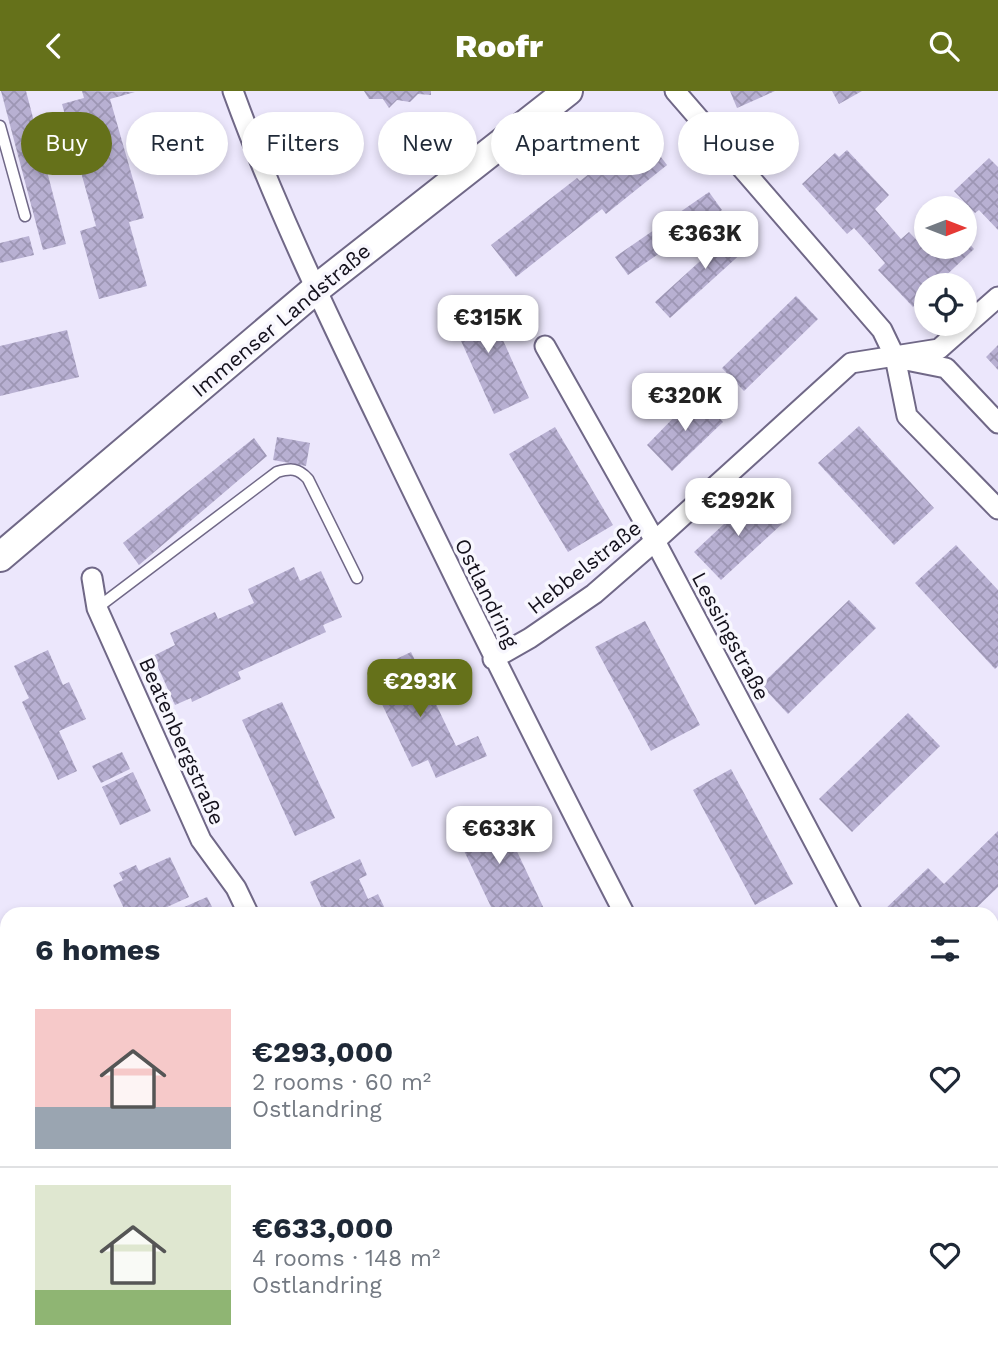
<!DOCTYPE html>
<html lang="en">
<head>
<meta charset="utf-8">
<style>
  :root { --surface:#fff; --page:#f2f2f3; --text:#1f2937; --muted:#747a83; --line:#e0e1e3; --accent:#65711a }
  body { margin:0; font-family:"Work Sans",sans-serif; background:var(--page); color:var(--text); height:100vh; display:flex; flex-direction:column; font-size:26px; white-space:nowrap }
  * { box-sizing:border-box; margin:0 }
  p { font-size:23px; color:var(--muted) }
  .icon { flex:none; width:38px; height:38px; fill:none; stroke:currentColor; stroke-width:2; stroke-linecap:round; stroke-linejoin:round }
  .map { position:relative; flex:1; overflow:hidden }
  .side { position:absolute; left:0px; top:816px; width:999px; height:450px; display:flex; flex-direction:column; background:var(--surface); border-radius:21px 21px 0 0; box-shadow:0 4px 10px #0003 }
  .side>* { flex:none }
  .guide { position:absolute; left:21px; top:21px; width:957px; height:63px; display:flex; gap:14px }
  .needle { width:46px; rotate:90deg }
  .buttons { position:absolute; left:914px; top:105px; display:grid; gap:14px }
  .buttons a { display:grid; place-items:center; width:63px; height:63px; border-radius:50%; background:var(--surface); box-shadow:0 4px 10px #0003; font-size:35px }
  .price { position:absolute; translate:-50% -60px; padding:0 16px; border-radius:14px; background:#fff; color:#222; font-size:23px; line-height:46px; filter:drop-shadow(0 2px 4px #0008) }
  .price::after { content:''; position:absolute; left:50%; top:42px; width:21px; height:16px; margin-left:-10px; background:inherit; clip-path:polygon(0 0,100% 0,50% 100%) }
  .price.selected { background:var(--accent); color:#fff }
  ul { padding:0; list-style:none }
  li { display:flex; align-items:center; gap:21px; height:175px; padding:0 35px }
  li+li { border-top:2px solid var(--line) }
  li span { display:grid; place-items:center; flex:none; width:196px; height:140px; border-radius:0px; color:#555 }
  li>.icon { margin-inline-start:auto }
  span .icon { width:84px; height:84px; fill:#fffc; stroke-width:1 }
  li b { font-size:30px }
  h2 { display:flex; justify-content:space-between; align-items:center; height:84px; padding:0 35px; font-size:30px }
  .pill { padding:0 24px; border-radius:32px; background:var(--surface); box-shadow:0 4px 10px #0003; font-size:24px; line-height:63px }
  .pill.selected { background:var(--accent); color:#fff }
  header { display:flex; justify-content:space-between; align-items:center; height:91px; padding:0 35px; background:var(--accent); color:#fff; font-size:32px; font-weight:800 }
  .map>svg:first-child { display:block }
  .building { fill:url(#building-cross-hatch) }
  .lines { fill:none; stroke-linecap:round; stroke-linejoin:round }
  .lane-casing { stroke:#706887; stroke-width:13 }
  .street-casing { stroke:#706887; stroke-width:23 }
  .secondary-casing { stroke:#706887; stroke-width:32 }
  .lane { stroke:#fff; stroke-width:10 }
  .street { stroke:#fff; stroke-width:19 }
  .secondary { stroke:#fff; stroke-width:28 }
  .labels { text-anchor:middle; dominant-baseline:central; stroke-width:7; stroke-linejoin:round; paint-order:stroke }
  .street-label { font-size:21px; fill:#14111c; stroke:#f8f7fe }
</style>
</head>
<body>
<header><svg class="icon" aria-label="back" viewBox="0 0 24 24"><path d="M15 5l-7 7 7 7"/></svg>Roofr<svg class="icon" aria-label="search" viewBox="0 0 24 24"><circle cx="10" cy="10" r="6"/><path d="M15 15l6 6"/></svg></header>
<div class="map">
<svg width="998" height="1264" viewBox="0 0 998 1264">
  <defs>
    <pattern id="building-cross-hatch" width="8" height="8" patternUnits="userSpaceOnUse" patternTransform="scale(1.75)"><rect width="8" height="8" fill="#b8b0d2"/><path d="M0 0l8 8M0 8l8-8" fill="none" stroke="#9d96b4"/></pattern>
  </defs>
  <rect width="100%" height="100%" fill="#ece7fc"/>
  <path class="building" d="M1 0H26L66 153 43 159Z
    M82 0 135 1 110 8 144 127 129 131 147 195 99 208 80 140 96 135 62 13 84 7Z
    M364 0H431V4L418 3 410 11 397 9 389 17 383 8H369Z
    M730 0H775L737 17Z
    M832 0H862L839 13Z
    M642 41 667 74 606 123 602 118 516 186 491 154 577 87 580 90Z
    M847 59 889 104 875 118 901 148 909 141 927 160 932 156H964V147L974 158 936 194H926V204L913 216 878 179 885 172 872 157 854 137 847 143 802 93 835 62 839 66Z
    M989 67 998 76V139L979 119 975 122 954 100Z
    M709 101 722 119 628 184 615 166Z
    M740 134 755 150 670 227 655 211Z
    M29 145 34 164 0 172V152Z
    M483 205 529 307 494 323 448 221Z
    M796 205 818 228 744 300 722 277Z
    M67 239 79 286 0 305V255Z
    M998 254V279L986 266Z
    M698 305 723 331 672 380 647 354 682 318 684 319Z
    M859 335 934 417 894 454 818 372Z
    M555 336 613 434 568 461 509 363Z
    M277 346 310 352 306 375 273 369Z
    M254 347 267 365 139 474 123 452Z
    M755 404 782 433 721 489 694 461Z
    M956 454 998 499V575L995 578 915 492Z
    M294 476 300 490 321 480 342 526 323 534 326 541 238 581 241 588 192 611 191 607 175 614 153 565 175 554 170 542 215 521 218 528 254 512 248 498Z
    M849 509 876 537 788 623 761 594Z
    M645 530 700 634 651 660 595 556Z
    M48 559 63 594 69 591 86 628 59 640 77 680 58 689 22 611 29 607 14 575Z
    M411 561 456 655 478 645 487 665 436 687 428 669 412 676 367 582Z
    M282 611 335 727 295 745 242 629Z
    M908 622 940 655 852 741 819 708Z
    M122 661 130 678 101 692 92 675Z
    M731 678 793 793 755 814 693 699Z
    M133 681 151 720 120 734 102 696Z
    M497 718 546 822H494L454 739Z
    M998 740V796L971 822H956L953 819 949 822H881L928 777 944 793Z
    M170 766 189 806 154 822H126L113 794 123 789 119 782 136 774 139 780Z
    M360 768 367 784 359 788 368 808 378 803 387 822H324L310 791Z
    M207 806 215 822H184L182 817Z
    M998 894V934L992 928V900Z
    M992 1202 998 1207V1260L992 1255Z
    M338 1258H399L387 1264H340Z
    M621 1258H651L654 1264H624Z
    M705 1258H752L754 1264H708Z"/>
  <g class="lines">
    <defs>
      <path id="lane" d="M0 35 25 125
        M97 517 277 381C291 377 298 377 308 388L357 487
        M571 1264 581 1258"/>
      <path id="street" d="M233 0C277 121 334 237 390 353 466 511 544 667 624 822
        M675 0 882 239 895 266 907 325 998 418
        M545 255 655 450 852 822
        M906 269 946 277 998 332
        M92 487 97 517 201 749 236 797 248 822
        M493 568 530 547 594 503 655 450 851 272 939 258 998 206
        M992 850 998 844
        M992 1012 998 1017
        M590 1258 595 1264
        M858 1258 861 1264"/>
      <path id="secondary" d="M0 466 316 198 568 0"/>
    </defs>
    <use href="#lane" class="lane-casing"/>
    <use href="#street" class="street-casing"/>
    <use href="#secondary" class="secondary-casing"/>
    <use href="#lane" class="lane"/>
    <use href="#street" class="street"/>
    <use href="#secondary" class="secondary"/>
  </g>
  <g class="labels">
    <g class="street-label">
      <text transform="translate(281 229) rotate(-40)">Immenser Landstraße</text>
      <text transform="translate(584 476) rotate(-38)">Hebbelstraße</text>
      <text transform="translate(487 502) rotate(64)">Ostlandring</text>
      <text transform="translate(731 545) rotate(62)">Lessingstraße</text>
      <text transform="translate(182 650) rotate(66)">Beatenbergstraße</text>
    </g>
  </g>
</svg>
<div class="buttons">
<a><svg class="needle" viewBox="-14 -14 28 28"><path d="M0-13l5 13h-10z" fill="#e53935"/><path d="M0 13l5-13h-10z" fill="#747a83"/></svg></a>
<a><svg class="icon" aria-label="locate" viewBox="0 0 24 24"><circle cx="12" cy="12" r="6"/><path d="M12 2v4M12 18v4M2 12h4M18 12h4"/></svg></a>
</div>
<b class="price" style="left:705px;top:180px">€363K</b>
<b class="price" style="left:488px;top:264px">€315K</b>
<b class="price" style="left:685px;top:342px">€320K</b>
<b class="price" style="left:738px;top:447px">€292K</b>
<b class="price selected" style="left:420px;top:628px">€293K</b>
<b class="price" style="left:499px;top:775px">€633K</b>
<div class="guide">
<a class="pill selected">Buy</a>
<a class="pill">Rent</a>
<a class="pill">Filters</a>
<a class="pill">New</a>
<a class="pill">Apartment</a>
<a class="pill">House</a>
</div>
<section class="side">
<h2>6 homes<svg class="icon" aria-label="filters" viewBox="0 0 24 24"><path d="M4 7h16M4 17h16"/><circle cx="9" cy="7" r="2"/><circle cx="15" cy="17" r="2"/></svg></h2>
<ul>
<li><span style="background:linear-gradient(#f6c9c9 70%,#9aa5b1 0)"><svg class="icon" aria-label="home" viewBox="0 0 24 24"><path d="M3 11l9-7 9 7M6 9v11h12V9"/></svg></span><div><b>€293,000</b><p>2 rooms · 60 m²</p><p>Ostlandring</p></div><svg class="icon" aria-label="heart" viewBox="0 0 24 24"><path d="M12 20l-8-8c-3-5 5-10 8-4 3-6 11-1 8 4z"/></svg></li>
<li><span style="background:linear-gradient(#dfe7d0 75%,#8fb573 0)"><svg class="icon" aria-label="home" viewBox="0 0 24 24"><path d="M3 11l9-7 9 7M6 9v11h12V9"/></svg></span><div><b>€633,000</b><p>4 rooms · 148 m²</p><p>Ostlandring</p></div><svg class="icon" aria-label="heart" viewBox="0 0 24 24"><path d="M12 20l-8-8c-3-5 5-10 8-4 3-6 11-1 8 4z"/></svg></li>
</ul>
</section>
</div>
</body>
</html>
